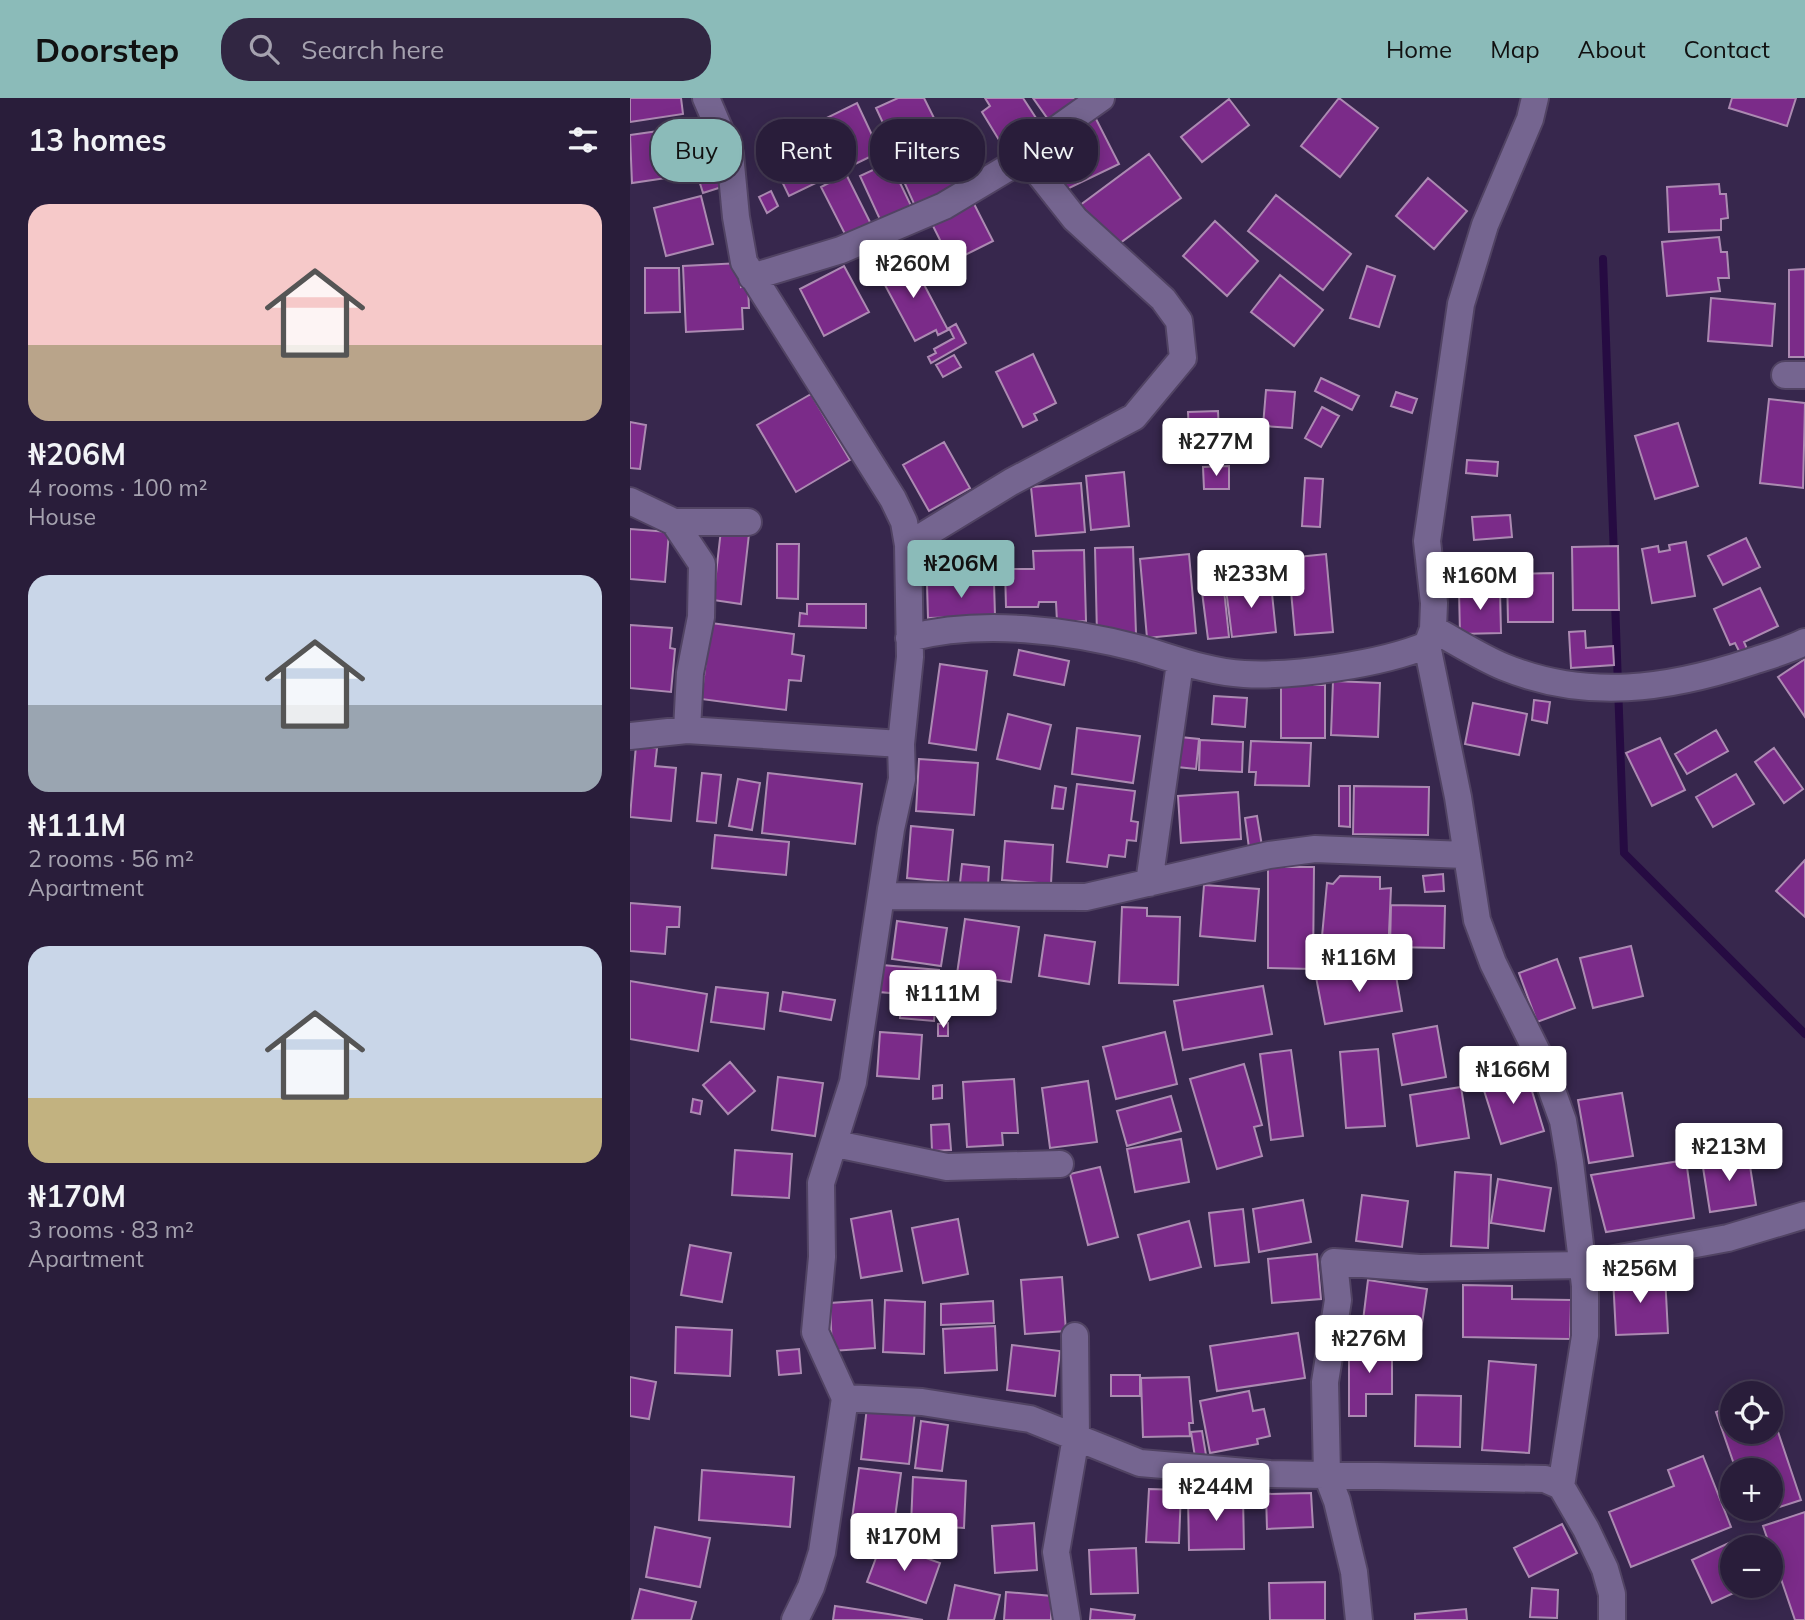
<!DOCTYPE html>
<html lang="en">
<head>
<meta charset="utf-8">
<style>
  :root { --surface:#291d3a; --page:#312642; --text:#f1f3f6; --muted:#a5a2af; --line:#453b54; --accent:#8bbbb9 }
  body { margin:0; font-family:Mulish,sans-serif; background:var(--page); color:var(--text); height:100vh; display:flex; flex-direction:column; font-size:26px; white-space:nowrap }
  * { box-sizing:border-box; margin:0 }
  p { font-size:23px; color:var(--muted) }
  .icon { flex:none; width:38px; height:38px; fill:none; stroke:currentColor; stroke-width:2; stroke-linecap:round; stroke-linejoin:round }
  .map { position:relative; flex:1; overflow:hidden }
  .panel { display:flex; flex-direction:column; background:var(--surface); width:630px }
  .panel>* { flex:none }
  .top-card { position:absolute; left:21px; top:21px; width:665px; height:63px; display:flex; gap:14px }
  .controls { position:absolute; left:1090px; top:1283px; display:grid; gap:14px }
  .controls a { display:grid; place-items:center; width:63px; height:63px; border-radius:50%; background:var(--surface); box-shadow:0 4px 18px #0003,0 0 0 2px var(--line); font-size:35px }
  .price { position:absolute; translate:-50% -60px; padding:0 16px; border-radius:7px; background:#fff; color:#222; font-size:23px; line-height:46px; filter:drop-shadow(0 2px 4px #0008) }
  .price::after { content:''; position:absolute; left:50%; top:42px; width:21px; height:16px; margin-left:-10px; background:inherit; clip-path:polygon(0 0,100% 0,50% 100%) }
  .price.active { background:var(--accent); color:#111 }
  ul { padding:0; list-style:none }
  li { display:grid; align-content:center; gap:14px; height:371px; padding:0 28px }
  li span { display:grid; place-items:center; height:217px; border-radius:21px; color:#555 }
  li>.icon { margin-inline-start:auto }
  span .icon { width:126px; height:126px; fill:#fffc; stroke-width:1 }
  li b { font-size:30px }
  h2 { display:flex; justify-content:space-between; align-items:center; height:84px; padding:0 28px; font-size:30px }
  .pill { padding:0 24px; border-radius:28px; background:var(--surface); box-shadow:0 4px 18px #0003,0 0 0 2px var(--line); font-size:24px; line-height:63px }
  .pill.active { background:var(--accent); color:#111 }
  header { display:flex; align-items:center; gap:42px; box-sizing:border-box; height:98px; padding:0 35px; background:var(--accent); color:#111 }
  header strong { font-size:33px }
  nav { display:flex; gap:38px; margin-inline-start:auto; font-size:24px }
  .search { width:490px; height:63px; background:var(--page); display:flex; align-items:center; gap:18px; box-sizing:border-box; padding:0 24px; border-radius:28px; color:var(--muted); font-size:26px }
  main { display:flex; flex:1; min-height:0 }
  .map>svg:first-child { display:block }
  .lines { fill:none; stroke-linecap:round; stroke-linejoin:round }
  .stream { stroke:#260b42; stroke-width:8 }
  .building { fill:#7b2b89; stroke:#ac8ab2; stroke-width:2 }
  .street-casing { stroke:#514363; stroke-width:30 }
  .street { stroke:#756590; stroke-width:26 }
</style>
</head>
<body>
<header>
<strong>Doorstep</strong>
<div class="search"><svg class="icon" aria-label="search" viewBox="0 0 24 24"><circle cx="10" cy="10" r="6"/><path d="M15 15l6 6"/></svg>Search here</div>
<nav><a>Home</a><a>Map</a><a>About</a><a>Contact</a></nav>
</header>
<main>
<section class="panel">
<h2>13 homes<svg class="icon" aria-label="filters" viewBox="0 0 24 24"><path d="M4 7h16M4 17h16"/><circle cx="9" cy="7" r="2"/><circle cx="15" cy="17" r="2"/></svg></h2>
<ul>
<li><span style="background:linear-gradient(#f6c9c9 65%,#b9a48a 0)"><svg class="icon" aria-label="home" viewBox="0 0 24 24"><path d="M3 11l9-7 9 7M6 9v11h12V9"/></svg></span><div><b>₦206M</b><p>4 rooms · 100 m²</p><p>House</p></div></li>
<li><span style="background:linear-gradient(#c9d6e8 60%,#9aa5b1 0)"><svg class="icon" aria-label="home" viewBox="0 0 24 24"><path d="M3 11l9-7 9 7M6 9v11h12V9"/></svg></span><div><b>₦111M</b><p>2 rooms · 56 m²</p><p>Apartment</p></div></li>
<li><span style="background:linear-gradient(#c9d6e8 70%,#c2b280 0)"><svg class="icon" aria-label="home" viewBox="0 0 24 24"><path d="M3 11l9-7 9 7M6 9v11h12V9"/></svg></span><div><b>₦170M</b><p>3 rooms · 83 m²</p><p>Apartment</p></div></li>
</ul>
</section>
<div class="map">
<svg width="1175" height="1522" viewBox="0 0 1175 1522">
  <rect width="100%" height="100%" fill="#37274d"/>
  <g class="lines">
    <path class="stream" d="M973 161 984 459
      M985 503 994 755 1175 936"/>
  </g>
  <path class="building" d="M0 0H51L53 16 0 24Z
    M268 0H294L310 32 266 53 246 10Z
    M355 0H393L406 20 395 27 400 35 380 46 376 38 369 42 352 14 360 8Z
    M403 0H453L420 24Z
    M709 0 748 30 710 79 671 48Z
    M1102 0H1166L1157 28 1099 10Z
    M599 1 619 27 572 64 551 39Z
    M227 5 250 54 159 98 133 44 155 33 158 39Z
    M465 19 489 66 431 94 408 47Z
    M50 30 57 77 2 85 0 37Z
    M305 39 314 58 319 56 328 75 323 77 328 89 285 108 262 57Z
    M87 52 98 87 73 95 62 60Z
    M519 56 551 100 482 151 449 108Z
    M260 64 284 114 253 128 230 78Z
    M216 76 242 128 217 140 191 89Z
    M798 80 837 113 804 151 766 118Z
    M1089 86 1090 96H1096L1098 120 1091 121V132L1039 134 1037 89Z
    M141 93 148 108 137 115 129 99Z
    M646 97 721 156 693 192 618 133Z
    M71 98 83 146 36 158 24 110Z
    M340 98 363 143 321 164 298 118Z
    M585 123 628 163 597 198 553 158Z
    M1089 139 1091 154H1097L1099 180H1088L1090 193 1037 198 1032 144Z
    M280 160 318 232 308 237 306 232 285 243 249 176Z
    M110 165 111 189 118 188 119 210H112L113 231 56 234 53 168Z
    M214 168 239 214 194 238 170 191Z
    M737 168 765 178 749 229 720 220Z
    M15 170H49L50 214 15 215Z
    M1175 171V259H1159V172Z
    M650 177 693 212 664 248 621 214Z
    M1081 200 1145 206 1142 248 1078 243Z
    M326 226 336 245 301 265 298 259 306 255 304 251 324 240 319 230Z
    M403 256 426 305 404 316 407 322 393 329 366 274Z
    M324 257 331 269 313 279 306 267Z
    M691 280 729 298 722 312 685 293Z
    M636 292 665 294 662 330 633 328Z
    M766 294 787 301 782 315 761 308Z
    M181 296 220 362 166 394 127 327Z
    M1139 301 1175 305 1173 390 1130 385Z
    M692 309 709 318 691 349 675 340Z
    M588 313 590 358 560 359 558 314Z
    M0 324 16 327 10 371 0 370Z
    M1048 325 1068 388 1025 401 1005 338Z
    M314 344 340 390 299 413 273 367Z
    M837 362 868 364 867 378 836 375Z
    M599 368V391H574L573 369Z
    M494 374 499 428 461 432 456 378Z
    M675 380 693 381 690 429 672 428Z
    M451 385 455 434 406 438 401 389Z
    M880 417 882 439 844 442 842 419Z
    M0 431 39 434 35 484 0 481Z
    M91 432 119 436 111 506 83 502Z
    M1116 440 1130 469 1093 487 1078 458Z
    M1056 444 1065 498 1022 505 1012 451 1028 448 1029 454 1040 452 1039 447Z
    M147 446H169L168 501 147 500Z
    M988 448 989 512H943L942 449Z
    M503 449 506 536 467 537 465 450Z
    M454 452 456 523 427 524 426 504H409L408 509H376L375 471H404L403 453Z
    M559 456 566 535 517 540 510 461Z
    M696 456 703 534 665 537 658 460Z
    M923 475V524H878L877 476Z
    M364 484 365 518 298 520 297 486Z
    M641 486 646 534 602 539 596 491Z
    M1130 490 1148 528 1114 544 1118 553 1111 557 1105 545 1100 547 1084 511Z
    M594 492 599 539 578 541 572 494Z
    M870 492 871 535 830 536 829 493Z
    M177 506H236V530L169 528 170 515 177 516Z
    M81 525 164 536 162 556 174 558 171 583 159 582 156 612 71 601Z
    M0 527 42 530 40 550 45 551 41 594 0 590Z
    M955 533 956 550 983 548 984 567 941 570 939 534Z
    M389 552 439 563 434 587 384 577Z
    M1175 561V619L1148 579Z
    M310 566 357 573 346 652 299 645Z
    M703 583 750 585 748 639 701 637Z
    M651 587H695V640H651Z
    M584 598 617 600 615 629 582 626Z
    M904 602 920 604 917 625 902 622Z
    M843 605 897 616 889 657 835 646Z
    M378 616 421 627 410 671 367 661Z
    M447 630 510 638 503 685 442 676Z
    M1086 632 1098 653 1057 676 1045 656Z
    M550 639 569 641 566 671 547 669Z
    M1030 640 1055 692 1022 708 996 655Z
    M570 642 613 644 612 674 569 672Z
    M621 643 681 645 679 688 625 687 626 674H619Z
    M6 647 27 650 25 668 46 670 41 723 0 719Z
    M1144 650 1173 691 1154 705 1125 664Z
    M289 661 348 665 344 717 286 713Z
    M72 675 91 677 86 725 67 723Z
    M138 675 232 686 225 746 132 735Z
    M1106 676 1124 706 1083 729 1066 699Z
    M108 681 130 685 122 732 99 728Z
    M447 686 505 693 501 723 508 724 506 743 497 742 495 759 479 757 477 769 437 764Z
    M425 688 436 690 433 711 422 710Z
    M709 688H720V729L709 728Z
    M724 688 799 689 798 737 723 736Z
    M608 694 611 741 551 745 548 698Z
    M627 718 632 748 619 750 615 720Z
    M281 728 323 732 318 784 277 780Z
    M85 737 159 744 156 777 82 770Z
    M375 743 423 747 421 786 372 782Z
    M1175 762V819L1146 793Z
    M332 766 359 769 358 787 330 785Z
    M638 769H684L683 871 638 870Z
    M813 776 814 793 795 794 793 778Z
    M710 778 750 779V791L761 790 758 857 691 849 697 785 703 786Z
    M574 787 629 791 625 843 570 838Z
    M0 805 50 809 49 829H37L35 856 0 853Z
    M761 807 815 808 814 850 760 849Z
    M492 809 517 810V818L550 819 548 887 489 885Z
    M335 821 389 829 381 884 327 876Z
    M267 823 317 830 311 868 262 861Z
    M415 837 465 844 459 886 409 878Z
    M1001 848 1013 898 963 910 950 860Z
    M927 861 945 910 907 924 889 875Z
    M764 866 772 913 695 926 686 879Z
    M252 867 309 872 304 923 270 920 271 896 249 894Z
    M0 883 77 896 68 953 0 941Z
    M633 888 642 936 553 952 544 903Z
    M86 889 138 895 134 931 81 924Z
    M153 894 205 902 201 922 150 913Z
    M318 925V938H308V926Z
    M807 928 816 979 772 987 763 936Z
    M250 934 292 937 289 981 247 978Z
    M535 934 547 986 486 1001 473 949Z
    M748 951 755 1028 716 1030 710 954Z
    M661 952 673 1038 641 1042 630 956Z
    M100 964 125 993 98 1016 73 987Z
    M614 966 632 1027 624 1029 632 1058 587 1071 560 981Z
    M895 970 914 1033 871 1046 851 983Z
    M148 979 193 985 185 1038 142 1032Z
    M384 981 388 1035H372L373 1047 337 1049 333 984Z
    M458 983 467 1044 420 1050 412 990Z
    M312 987V1000L303 1001V988Z
    M831 989 839 1040 787 1048 780 997Z
    M992 995 1003 1058 959 1065 948 1002Z
    M541 998 551 1033 497 1048 487 1013Z
    M63 1001 72 1003 70 1016 61 1014Z
    M319 1026 321 1052 302 1053 301 1027Z
    M551 1041 559 1084 505 1094 497 1051Z
    M105 1052 162 1056 159 1100 102 1097Z
    M1118 1055 1126 1107 1080 1114 1072 1063Z
    M1056 1062 1064 1120 976 1134 961 1077Z
    M470 1069 488 1139 458 1147 440 1076Z
    M825 1074 861 1077 858 1150 821 1148Z
    M868 1081 921 1090 914 1133 861 1125Z
    M732 1097 778 1103 772 1149 726 1143Z
    M673 1102 681 1144 629 1154 623 1111Z
    M613 1111 619 1164 585 1168 579 1115Z
    M261 1113 272 1173 231 1180 221 1121Z
    M328 1121 338 1176 293 1185 282 1130Z
    M559 1123 571 1169 520 1182 508 1137Z
    M60 1147 101 1155 92 1204 51 1197Z
    M687 1156 691 1201 642 1205 638 1161Z
    M1035 1177 1038 1235 986 1237 983 1179Z
    M432 1179 436 1233 395 1236 391 1182Z
    M738 1182 797 1191 790 1239 732 1231Z
    M833 1187 882 1188V1201L941 1202 940 1241 833 1239Z
    M242 1202 245 1250 202 1253 200 1205Z
    M255 1202 295 1204 294 1256 253 1254Z
    M363 1203 364 1225 311 1227V1206Z
    M365 1228 367 1272 315 1275 313 1231Z
    M46 1229 102 1232 100 1278 45 1275Z
    M668 1235 675 1280 587 1293 580 1248Z
    M382 1247 430 1253 425 1298 377 1292Z
    M719 1248H762V1296H736V1318H719Z
    M169 1251 171 1275 149 1277 147 1253Z
    M859 1263 906 1267 899 1355 852 1352Z
    M481 1277H510V1298H481Z
    M0 1279 26 1284 19 1321 0 1318Z
    M559 1279 563 1325H559L560 1338 513 1339 511 1280Z
    M619 1293 623 1313 634 1311 640 1338 627 1341 628 1346 580 1355 570 1303Z
    M786 1297 831 1298 830 1349 785 1348Z
    M1102 1308V1334H1141V1313L1171 1402 1122 1418 1119 1410H1141V1372H1106L1086 1314Z
    M237 1309 285 1314 279 1366 231 1361Z
    M291 1323 318 1327 312 1373 285 1370Z
    M572 1333 576 1357 565 1359 561 1334Z
    M1073 1358 1101 1429 1001 1469 979 1414 1044 1388 1038 1372Z
    M229 1370 271 1375 264 1427 222 1421Z
    M72 1372 164 1379 160 1429 69 1422Z
    M283 1379 336 1383 334 1430 281 1427Z
    M519 1391 551 1392 549 1445 516 1444Z
    M681 1395 683 1429 637 1431 636 1396Z
    M613 1398 614 1451 559 1452 558 1399Z
    M1175 1414V1522H1165L1133 1428Z
    M404 1425 407 1472 365 1475 362 1428Z
    M932 1426 947 1455 899 1479 884 1450Z
    M25 1429 80 1440 70 1489 16 1479Z
    M1103 1443 1106 1449H1102V1488H1119L1082 1505 1062 1462Z
    M252 1444 310 1465 296 1505 237 1484Z
    M506 1450 508 1495 461 1496 459 1452Z
    M695 1484V1522H640L639 1485Z
    M325 1487 370 1497 364 1522H318Z
    M902 1490 928 1492 927 1520 900 1519Z
    M10 1491 66 1504 61 1522H2Z
    M376 1494 422 1498 421 1522H374Z
    M205 1508 258 1516 293 1522H203Z
    M461 1511 505 1517 504 1522H460Z
    M836 1511 837 1522H785V1516Z"/>
  <g class="lines">
    <defs>
      <path id="street" d="M76 0 100 56 106 119 114 164 263 401 274 424 278 447 280 559 271 646 272 681 261 731 223 984 191 1085 192 1159 185 1234 215 1300 192 1454 181 1489 165 1522
        M122 179 211 152 314 108 396 59 406 46 471 0
        M1155 277H1175
        M0 403 44 424 72 466 71 519 60 575 57 632
        M44 424H118
        M278 447 381 384 504 319 553 260 549 223 533 201 445 121 396 59
        M803 531C827 544 850 559 874 569 957 603 1038 591 1120 564 1138 558 1157 553 1175 544
        M279 540C352 521 439 532 511 551 545 561 578 574 614 576 662 579 752 566 797 547L803 531 804 505 797 443 831 206 855 127 900 21 905 0
        M797 547 828 699 847 822 863 865 911 962 933 1023 940 1064 955 1188V1238L931 1388
        M0 638 57 632 271 646
        M519 785 550 565
        M251 798 456 799 639 757 685 751 835 757
        M206 1046 317 1069 430 1066
        M215 1300 292 1304 400 1321 510 1365 640 1376 915 1381 931 1388 956 1431 975 1471 982 1496V1522
        M437 1522 426 1454 446 1339 445 1238
        M729 1522 724 1474 707 1403 697 1377 695 1284 708 1202 704 1164 790 1170 952 1167 1098 1140 1175 1117"/>
    </defs>
    <use href="#street" class="street-casing"/>
    <use href="#street" class="street"/>
  </g>
</svg>
<div class="controls">
<a><svg class="icon" aria-label="locate" viewBox="0 0 24 24"><circle cx="12" cy="12" r="6"/><path d="M12 2v4M12 18v4M2 12h4M18 12h4"/></svg></a>
<a>+</a>
<a>−</a>
</div>
<b class="price" style="left:283px;top:202px">₦260M</b>
<b class="price" style="left:586px;top:380px">₦277M</b>
<b class="price active" style="left:331px;top:502px">₦206M</b>
<b class="price" style="left:621px;top:512px">₦233M</b>
<b class="price" style="left:850px;top:514px">₦160M</b>
<b class="price" style="left:729px;top:896px">₦116M</b>
<b class="price" style="left:313px;top:932px">₦111M</b>
<b class="price" style="left:883px;top:1008px">₦166M</b>
<b class="price" style="left:1099px;top:1085px">₦213M</b>
<b class="price" style="left:1010px;top:1207px">₦256M</b>
<b class="price" style="left:739px;top:1277px">₦276M</b>
<b class="price" style="left:586px;top:1425px">₦244M</b>
<b class="price" style="left:274px;top:1475px">₦170M</b>
<div class="top-card">
<a class="pill active">Buy</a>
<a class="pill">Rent</a>
<a class="pill">Filters</a>
<a class="pill">New</a>
</div>
</div>
</main>
</body>
</html>
